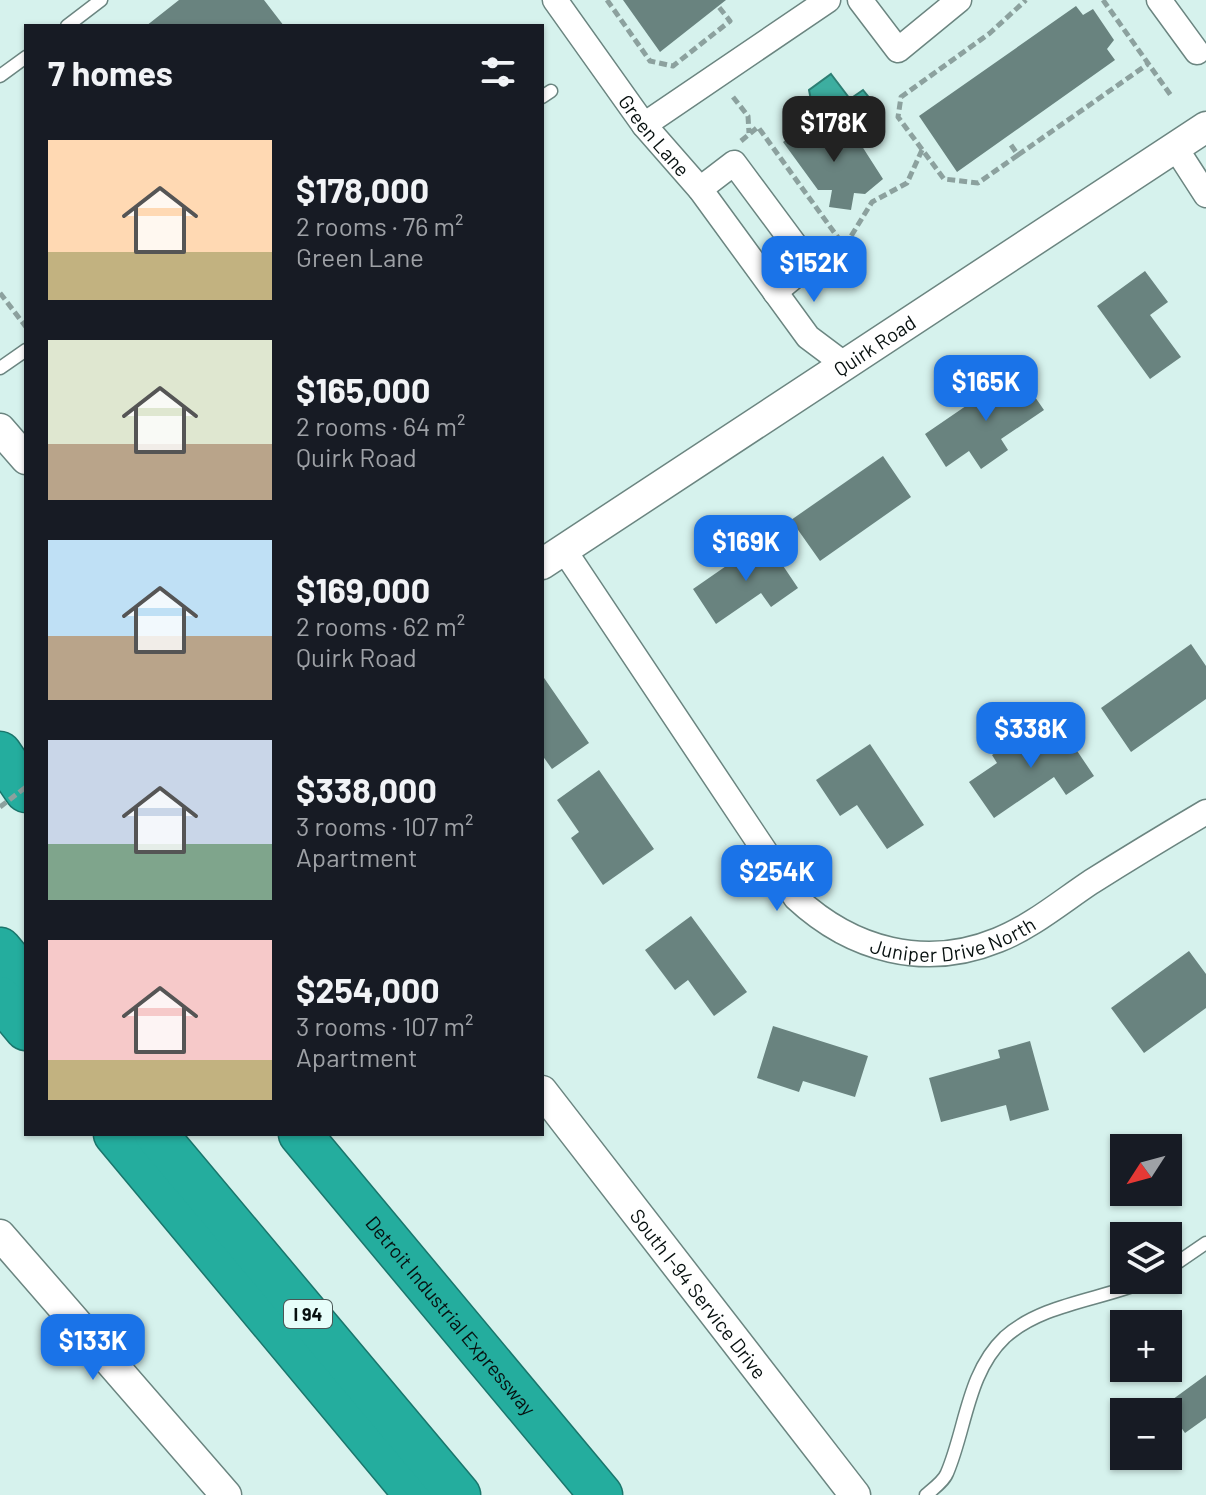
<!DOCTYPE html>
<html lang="en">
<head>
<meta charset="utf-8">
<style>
  :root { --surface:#171b24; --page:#242831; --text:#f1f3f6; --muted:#9ea1a6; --accent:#1a73e8 }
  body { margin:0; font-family:Barlow,sans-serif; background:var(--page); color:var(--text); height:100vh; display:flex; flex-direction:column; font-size:30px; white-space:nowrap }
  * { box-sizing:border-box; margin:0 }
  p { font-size:26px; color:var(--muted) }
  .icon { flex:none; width:44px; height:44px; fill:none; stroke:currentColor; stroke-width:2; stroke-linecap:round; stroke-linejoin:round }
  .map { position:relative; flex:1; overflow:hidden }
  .sheet { position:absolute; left:24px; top:24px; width:520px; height:1112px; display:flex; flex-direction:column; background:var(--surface); border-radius:0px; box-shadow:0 2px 6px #0004 }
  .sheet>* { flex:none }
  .needle { width:52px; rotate:234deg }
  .buttons { position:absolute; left:1110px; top:1134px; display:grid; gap:16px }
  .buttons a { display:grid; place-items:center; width:72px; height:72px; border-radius:0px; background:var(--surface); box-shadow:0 2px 6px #0004; font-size:40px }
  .price { position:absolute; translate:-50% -68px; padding:0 18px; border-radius:16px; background:var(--accent); color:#fff; font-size:26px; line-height:52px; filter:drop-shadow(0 2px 4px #0008) }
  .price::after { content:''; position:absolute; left:50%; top:48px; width:24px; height:18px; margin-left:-12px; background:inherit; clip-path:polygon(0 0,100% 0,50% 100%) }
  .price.active { background:#222; color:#fff }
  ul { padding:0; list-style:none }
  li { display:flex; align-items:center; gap:24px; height:200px; padding:0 24px }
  li span { display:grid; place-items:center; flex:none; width:224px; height:160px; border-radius:0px; color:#555 }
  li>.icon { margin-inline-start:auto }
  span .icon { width:96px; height:96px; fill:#fffc; stroke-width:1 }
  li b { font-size:34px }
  h2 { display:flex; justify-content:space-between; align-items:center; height:96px; padding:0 24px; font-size:34px }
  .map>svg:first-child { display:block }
  .water { fill:#3daea0; stroke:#2d7f74; stroke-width:2 }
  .building { fill:#69837f }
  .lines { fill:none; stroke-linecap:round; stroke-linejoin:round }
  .service-casing { stroke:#6b8580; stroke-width:15 }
  .minor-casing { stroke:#6b8580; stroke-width:27 }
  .tertiary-casing { stroke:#6b8580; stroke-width:33 }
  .motorway-casing { stroke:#1a766c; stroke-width:45 }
  .path { stroke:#8ca19e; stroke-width:5; stroke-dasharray:8 4; stroke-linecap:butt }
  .service { stroke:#fff; stroke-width:12 }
  .minor { stroke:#fff; stroke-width:24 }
  .tertiary { stroke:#fff; stroke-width:30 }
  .motorway { stroke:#24ad9e; stroke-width:42 }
  .path-bridge { stroke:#8ca19e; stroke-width:5; stroke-dasharray:8 4; stroke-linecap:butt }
  .labels { text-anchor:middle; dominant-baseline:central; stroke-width:7; stroke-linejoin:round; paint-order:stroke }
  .shield { fill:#e7fefa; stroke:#4a5756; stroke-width:2 }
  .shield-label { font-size:18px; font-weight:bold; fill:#07100f }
  .street-label { font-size:20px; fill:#07100f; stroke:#e7fefa }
</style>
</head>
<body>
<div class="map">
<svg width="1206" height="1495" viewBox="0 0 1206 1495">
  <rect width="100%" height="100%" fill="#d6f2ed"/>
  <path class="water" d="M831 74 850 99 863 90 875 105 870 115 874 119 851 136 832 112 819 120 806 105 811 100 809 90Z"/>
  <path class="building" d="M179 0H264L284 26H146Z
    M623 0H726L660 52Z
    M1076 6 1083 15 1093 9 1114 40 1107 49 1115 60 957 172 919 116Z
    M815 118 839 143 844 138 858 140 883 179 865 194 854 193 851 210 829 207 832 190H818L783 142Z
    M1145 271 1168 302 1150 315 1181 357 1150 379 1097 306Z
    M1017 371 1044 410 1001 439 1008 450 981 469 969 451 946 467 925 434Z
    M883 456 911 497 820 561 791 520Z
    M765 539 798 588 771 607 761 593 716 624 693 589Z
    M1191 644 1206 666V699L1131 752 1101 708Z
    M542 675 589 743 552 769 542 755Z
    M1057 721 1094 776 1066 795 1054 777 994 818 969 782 997 763 992 755 1011 742 1016 750Z
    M870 744 924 825 887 849 857 805 840 816 816 780Z
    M599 770 654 849 603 885 571 838 579 832 557 800Z
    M691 916 747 992 714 1016 688 980 675 990 645 950Z
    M1189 951 1206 974V1008L1144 1053 1111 1008Z
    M773 1026 868 1056 855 1097 803 1081 799 1092 757 1078Z
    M1030 1041 1049 1110 1010 1121 1006 1105 941 1122 929 1078 1000 1058 998 1050Z
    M1206 1375V1418L1185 1433 1165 1405Z"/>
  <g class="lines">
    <defs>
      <path id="service" d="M67 26 101 0
        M0 76 26 57
        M542 97 551 91
        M0 368 26 350
        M1168 1269 1206 1243
        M926 1495C933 1489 944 1481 947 1473 966 1429 967 1373 1005 1337 1043 1303 1102 1300 1148 1280"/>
      <g id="minor">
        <path id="s1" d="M555 0 644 125 700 189 808 337 844 364"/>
        <path d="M860 0 898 50 959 0"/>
        <path d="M1159 0 1197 52"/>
        <path d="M644 125 828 0"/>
        <path d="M1175 147 1206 195"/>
        <path d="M700 189 734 163 809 264 775 292"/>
        <path id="s2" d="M564 550 796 898C852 950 925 970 998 940 1031 927 1061 902 1091 882 1129 858 1167 835 1206 812"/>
      </g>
      <g id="tertiary">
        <path d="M0 429 26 459"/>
        <path id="s3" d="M542 564 1206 127"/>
        <path id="s4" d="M542 1091 855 1495"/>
        <path d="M0 1235 226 1495"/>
      </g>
      <g id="motorway">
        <path d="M0 753 26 791"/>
        <path d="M0 949 26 980"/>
        <path d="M0 998 26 1029"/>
        <path d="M115 1134 416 1495"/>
        <path d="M156 1134 459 1495"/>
        <path id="s5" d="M300 1134 601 1495"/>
      </g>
    </defs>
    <use href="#service" class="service-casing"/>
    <use href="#minor" class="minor-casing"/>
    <use href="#tertiary" class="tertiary-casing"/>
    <use href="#motorway" class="motorway-casing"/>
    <path class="path" d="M607 0 650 61 673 66 730 21 718 6
      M1103 0 1172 97
      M733 97 748 116 749 133
      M741 141 758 127 852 257 832 270
      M1011 145 1018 155 978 183 944 179 898 117 901 97 990 33 1026 0
      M1018 155 1148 64
      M845 246 872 202 907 183 922 150
      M0 293 26 327"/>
    <use href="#service" class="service"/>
    <use href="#minor" class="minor"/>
    <use href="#tertiary" class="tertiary"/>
    <use href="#motorway" class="motorway"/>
    <path class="path-bridge" d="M0 807 26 787"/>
  </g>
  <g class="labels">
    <rect class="shield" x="284" y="1300" width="48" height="28" rx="6"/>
    <g class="shield-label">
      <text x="308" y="1314">I 94</text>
    </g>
    <g class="street-label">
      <text stroke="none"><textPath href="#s1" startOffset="168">Green Lane</textPath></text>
      <text stroke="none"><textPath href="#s3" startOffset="398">Quirk Road</textPath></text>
      <text stroke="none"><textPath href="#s2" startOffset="592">Juniper Drive North</textPath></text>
      <text stroke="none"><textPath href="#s4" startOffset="256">South I-94 Service Drive</textPath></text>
      <text stroke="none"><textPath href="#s5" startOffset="236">Detroit Industrial Expressway</textPath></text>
    </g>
  </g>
</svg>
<div class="buttons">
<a><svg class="needle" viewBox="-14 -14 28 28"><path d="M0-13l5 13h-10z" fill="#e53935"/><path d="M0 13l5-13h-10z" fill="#9ea1a6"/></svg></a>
<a><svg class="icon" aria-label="layers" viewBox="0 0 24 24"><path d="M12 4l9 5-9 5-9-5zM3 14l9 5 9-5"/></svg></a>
<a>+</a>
<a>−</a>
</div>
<b class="price active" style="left:834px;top:164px">$178K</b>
<b class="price" style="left:814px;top:304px">$152K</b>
<b class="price" style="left:986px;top:423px">$165K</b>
<b class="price" style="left:746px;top:583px">$169K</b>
<b class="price" style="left:1031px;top:770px">$338K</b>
<b class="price" style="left:777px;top:913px">$254K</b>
<b class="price" style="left:93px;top:1382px">$133K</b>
<section class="sheet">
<h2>7 homes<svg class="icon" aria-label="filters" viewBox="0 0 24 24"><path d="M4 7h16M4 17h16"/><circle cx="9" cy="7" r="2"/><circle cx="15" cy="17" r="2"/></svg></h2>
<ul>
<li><span style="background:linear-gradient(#ffd9b3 70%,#c2b280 0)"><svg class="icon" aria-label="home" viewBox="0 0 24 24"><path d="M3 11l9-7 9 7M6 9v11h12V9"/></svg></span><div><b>$178,000</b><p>2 rooms · 76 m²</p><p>Green Lane</p></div></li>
<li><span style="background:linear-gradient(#dfe7d0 65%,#b9a48a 0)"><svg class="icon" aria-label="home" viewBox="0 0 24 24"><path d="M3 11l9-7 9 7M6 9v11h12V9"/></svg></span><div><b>$165,000</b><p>2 rooms · 64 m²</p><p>Quirk Road</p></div></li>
<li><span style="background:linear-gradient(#bfe0f5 60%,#b9a48a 0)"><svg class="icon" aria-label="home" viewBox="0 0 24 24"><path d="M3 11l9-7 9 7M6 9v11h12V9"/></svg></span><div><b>$169,000</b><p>2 rooms · 62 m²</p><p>Quirk Road</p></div></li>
<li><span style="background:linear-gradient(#c9d6e8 65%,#7fa58c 0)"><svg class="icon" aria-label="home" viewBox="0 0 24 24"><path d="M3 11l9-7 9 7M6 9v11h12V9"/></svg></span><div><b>$338,000</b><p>3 rooms · 107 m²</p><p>Apartment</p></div></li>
<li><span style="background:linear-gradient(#f6c9c9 75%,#c2b280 0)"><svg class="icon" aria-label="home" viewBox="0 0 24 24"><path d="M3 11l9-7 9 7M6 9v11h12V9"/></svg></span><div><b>$254,000</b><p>3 rooms · 107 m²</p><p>Apartment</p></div></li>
</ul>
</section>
</div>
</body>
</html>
